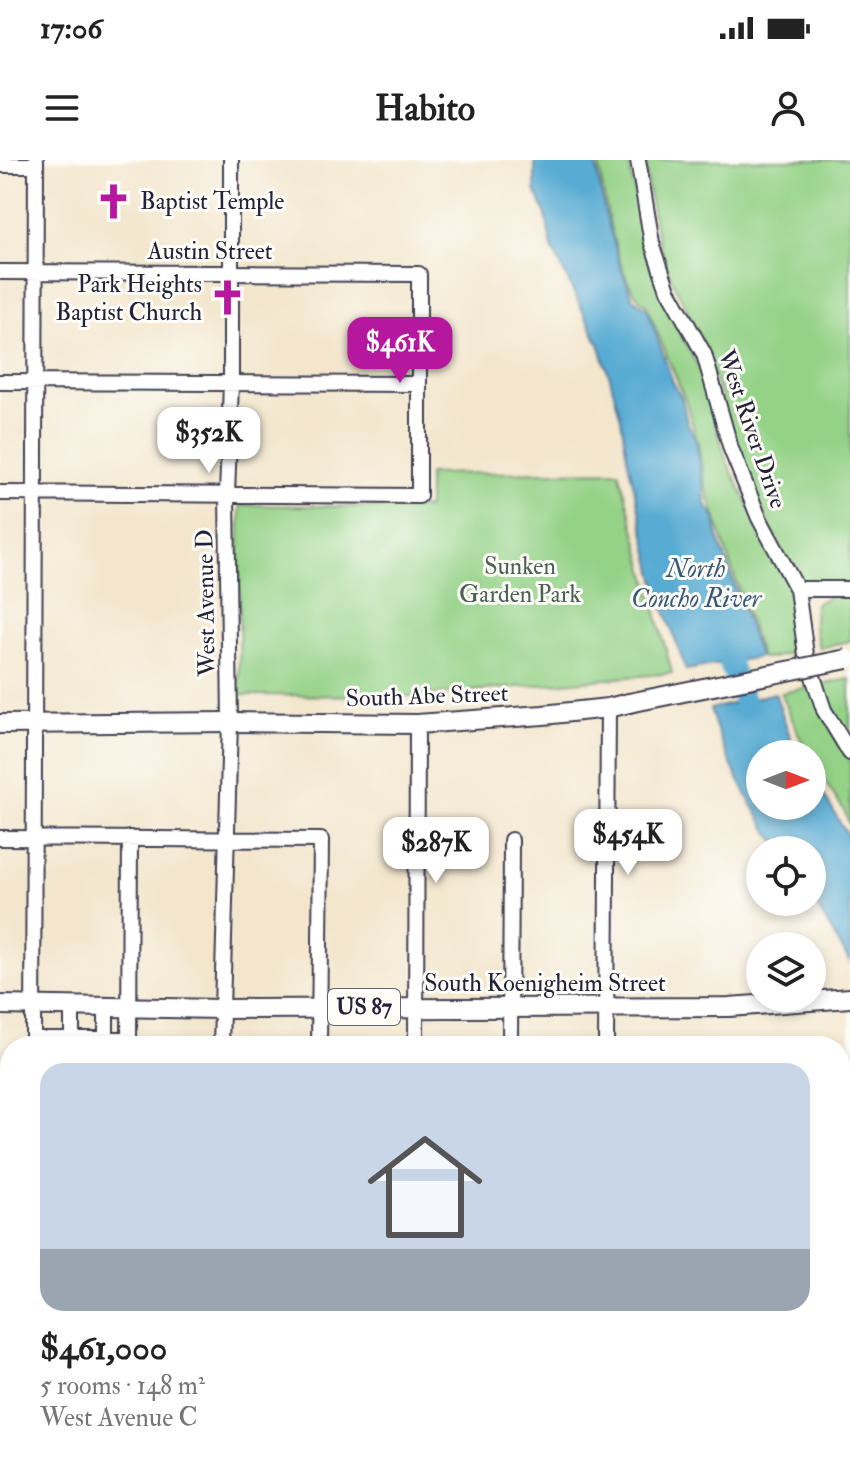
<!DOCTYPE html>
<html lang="en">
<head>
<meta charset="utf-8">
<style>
  :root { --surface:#fff; --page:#f2f2f2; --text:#222; --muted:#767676; --accent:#b5179e }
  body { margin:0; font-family:"IM FELL Double Pica",serif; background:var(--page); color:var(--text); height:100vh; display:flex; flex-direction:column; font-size:30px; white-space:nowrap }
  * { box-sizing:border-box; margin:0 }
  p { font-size:26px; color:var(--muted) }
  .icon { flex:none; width:44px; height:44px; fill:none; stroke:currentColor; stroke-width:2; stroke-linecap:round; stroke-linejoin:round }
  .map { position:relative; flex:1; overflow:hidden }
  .panel { position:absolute; left:0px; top:876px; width:850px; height:440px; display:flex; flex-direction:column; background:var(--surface); border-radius:32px 32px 0 0; box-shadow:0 4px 12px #0003 }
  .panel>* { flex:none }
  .needle { width:52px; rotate:90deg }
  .tools { position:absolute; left:746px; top:580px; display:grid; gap:16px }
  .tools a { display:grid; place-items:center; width:80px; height:80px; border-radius:50%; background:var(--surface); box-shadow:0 4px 12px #0003; font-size:40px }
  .price { position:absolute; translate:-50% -68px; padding:0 18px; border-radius:16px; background:#fff; color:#222; font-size:26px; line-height:52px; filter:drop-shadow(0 2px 4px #0008) }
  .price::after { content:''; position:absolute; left:50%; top:48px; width:24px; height:18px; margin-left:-12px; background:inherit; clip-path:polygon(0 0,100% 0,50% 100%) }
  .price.on { background:var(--accent); color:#fff }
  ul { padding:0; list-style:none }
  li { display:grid; align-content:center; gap:16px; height:424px; padding:0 40px }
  li span { display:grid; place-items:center; height:248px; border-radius:24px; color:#555 }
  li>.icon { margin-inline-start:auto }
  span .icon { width:144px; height:144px; fill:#fffc; stroke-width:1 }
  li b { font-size:34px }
  .status { display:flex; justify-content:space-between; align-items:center; height:56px; padding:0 40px; background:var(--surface); direction:ltr }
  .status svg { height:22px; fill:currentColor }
  header { display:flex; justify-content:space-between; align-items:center; height:104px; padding:0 40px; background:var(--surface); font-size:36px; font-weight:700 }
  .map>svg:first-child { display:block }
  .green { fill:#94d287; stroke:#5b7a61; stroke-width:2 }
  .water { fill:#58abd3; stroke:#3d6687; stroke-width:2 }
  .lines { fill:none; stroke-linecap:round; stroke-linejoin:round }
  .river { stroke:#58abd3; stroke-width:22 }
  .minor-casing { stroke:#413f51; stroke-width:18 }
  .major-casing { stroke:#413f51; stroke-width:22 }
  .minor { stroke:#fff; stroke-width:14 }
  .major { stroke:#fff; stroke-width:18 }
  .major-bridge-casing { stroke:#413f51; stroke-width:22; stroke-linecap:butt }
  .major-bridge { stroke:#fff; stroke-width:18 }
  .labels { text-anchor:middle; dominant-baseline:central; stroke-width:6; stroke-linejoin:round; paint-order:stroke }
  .shield { fill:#fdfcf7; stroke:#646373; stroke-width:2 }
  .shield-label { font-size:22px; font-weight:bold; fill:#22223b }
  .poi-label { font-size:24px; fill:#22223b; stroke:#fdfcf7; text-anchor:start }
  .street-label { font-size:24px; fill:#22223b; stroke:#fdfcf7 }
  .park-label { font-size:24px; fill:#4a6056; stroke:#fdfcf7 }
  .water-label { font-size:26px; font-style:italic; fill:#385978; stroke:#fdfcf7 }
</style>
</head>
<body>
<div class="status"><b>17:06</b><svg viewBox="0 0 49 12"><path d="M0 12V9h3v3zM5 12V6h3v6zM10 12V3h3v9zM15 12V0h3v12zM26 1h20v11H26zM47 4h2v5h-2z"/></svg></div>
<header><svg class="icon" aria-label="menu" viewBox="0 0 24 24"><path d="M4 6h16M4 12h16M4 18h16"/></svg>Habito<svg class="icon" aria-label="person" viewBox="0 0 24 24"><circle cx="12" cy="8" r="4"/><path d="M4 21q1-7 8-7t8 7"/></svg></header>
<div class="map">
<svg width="850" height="1316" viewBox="0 0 850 1316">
  <rect width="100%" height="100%" fill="#fdfcf7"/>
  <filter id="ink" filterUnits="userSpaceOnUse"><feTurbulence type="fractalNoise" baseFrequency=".0125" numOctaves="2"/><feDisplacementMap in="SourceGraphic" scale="16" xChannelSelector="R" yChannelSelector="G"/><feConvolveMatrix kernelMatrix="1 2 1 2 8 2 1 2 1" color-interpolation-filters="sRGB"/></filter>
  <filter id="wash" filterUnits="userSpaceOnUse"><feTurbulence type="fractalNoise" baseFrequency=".006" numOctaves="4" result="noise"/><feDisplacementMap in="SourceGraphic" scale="32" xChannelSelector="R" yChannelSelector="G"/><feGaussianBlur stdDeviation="1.8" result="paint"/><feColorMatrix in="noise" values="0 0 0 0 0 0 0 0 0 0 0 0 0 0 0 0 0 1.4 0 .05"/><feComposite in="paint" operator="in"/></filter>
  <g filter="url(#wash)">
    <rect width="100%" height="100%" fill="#f3e6cd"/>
    <path class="green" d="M598 0H628L648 99 663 138 697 205 727 302 787 421 799 490 772 498H761L705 325 698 283 686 242 646 144C618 129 603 32 598 0Z
      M645 0H850V423L800 424C755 350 732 266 703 186 692 155 673 128 663 96 653 66 648 31 645 0Z
      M619 311 672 513 417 536 239 535 240 345 428 348V314Z
      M830 436H850V481L819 488 814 466 815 444Z
      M850 519V666L844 650 812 603V594H807L781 533Z"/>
    <path class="water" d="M535 0H595L604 49 621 109 633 138 647 149 673 222 682 239 687 262 696 280 706 344 715 358 718 377 759 497 686 510 657 428 627 297 621 259 610 218 599 184 552 88 545 52 535 30Z
      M775 533 794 588 801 594H760V646H812V607L820 629 850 679V802L812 738V690H781C751 647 725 600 710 549Z"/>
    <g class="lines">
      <path class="river" d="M720 477 764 594"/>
    </g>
  </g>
  <g filter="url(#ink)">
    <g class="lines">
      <defs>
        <path id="minor" d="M638 0 652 83 668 130 704 194 731 289 759 358 797 429 806 495 824 550 850 593
          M0 5H36
          M0 112 419 114V336L0 333
          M0 222 419 224
          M797 429H850
          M0 678 321 680 319 886
          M33 879H129
          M72 879V847
          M106 879V847
          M33 886 36 0
          M129 886 130 678
          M221 886 230 562 227 335 231 223V0
          M416 886 417 564
          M510 886 511 680
          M606 886 608 548
          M0 1147H10
          M601 1306V1316
          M31 1316V1306
          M127 1316V1306
          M219 1316V1306
          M314 1316V1306
          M412 1316V1306
          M509 1316V1306
          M699 1316V1306
          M795 1316V1306"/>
        <path id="major" d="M0 564 230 562 417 564 543 555 608 548 629 543
          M0 845 221 849 729 847 850 838"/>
      </defs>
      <use href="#minor" class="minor-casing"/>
      <use href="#major" class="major-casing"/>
      <use href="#minor" class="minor"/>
      <use href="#major" class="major"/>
      <defs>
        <path id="major-bridge" d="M629 543 847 499"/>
      </defs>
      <use href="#major-bridge" class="major-bridge-casing"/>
      <use href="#major-bridge" class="major-bridge"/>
    </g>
  </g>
  <defs>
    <symbol id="church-bare" viewBox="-9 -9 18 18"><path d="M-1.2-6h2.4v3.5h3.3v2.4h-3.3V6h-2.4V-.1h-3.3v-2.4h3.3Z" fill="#b5179e" stroke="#fdfcf7" stroke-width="2.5" paint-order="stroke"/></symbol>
  </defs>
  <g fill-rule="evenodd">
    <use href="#church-bare" x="88" y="16" width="51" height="51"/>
    <use href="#church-bare" x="202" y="112" width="51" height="51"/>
  </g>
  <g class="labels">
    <rect class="shield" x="328" y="829" width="72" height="36" rx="6"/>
    <g class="shield-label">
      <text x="364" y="847">US 87</text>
    </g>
    <g class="poi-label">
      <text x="140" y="41">Baptist Temple</text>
      <text x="202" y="124" text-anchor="end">Park Heights<tspan x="202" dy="28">Baptist Church</tspan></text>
    </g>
    <g class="street-label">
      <text x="210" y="91">Austin Street</text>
      <text transform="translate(752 269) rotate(71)">West River Drive</text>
      <text transform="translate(206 443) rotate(-91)">West Avenue D</text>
      <text transform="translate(427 536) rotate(-2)">South Abe Street</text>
      <text x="545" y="823">South Koenigheim Street</text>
    </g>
    <g class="park-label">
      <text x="520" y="406">Sunken<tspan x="520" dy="28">Garden Park</tspan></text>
    </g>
    <g class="water-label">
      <text x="696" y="409">North<tspan x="696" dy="30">Concho River</tspan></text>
    </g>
  </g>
</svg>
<div class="tools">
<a><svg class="needle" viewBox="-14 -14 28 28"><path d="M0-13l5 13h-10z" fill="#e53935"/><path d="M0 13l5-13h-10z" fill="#767676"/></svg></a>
<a><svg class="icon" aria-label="locate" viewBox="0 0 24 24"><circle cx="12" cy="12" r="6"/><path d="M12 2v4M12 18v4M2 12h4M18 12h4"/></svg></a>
<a><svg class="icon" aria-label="layers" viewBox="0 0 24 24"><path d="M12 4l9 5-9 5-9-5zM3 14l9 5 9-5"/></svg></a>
</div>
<b class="price on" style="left:400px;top:225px">$461K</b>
<b class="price" style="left:209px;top:315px">$352K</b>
<b class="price" style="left:628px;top:717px">$454K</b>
<b class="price" style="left:436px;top:725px">$287K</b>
<section class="panel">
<ul>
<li><span style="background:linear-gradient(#c9d6e8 75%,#9aa5b1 0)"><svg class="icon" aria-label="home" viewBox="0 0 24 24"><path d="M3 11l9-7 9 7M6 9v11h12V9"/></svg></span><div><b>$461,000</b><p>5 rooms · 148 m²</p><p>West Avenue C</p></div></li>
</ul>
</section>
</div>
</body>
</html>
